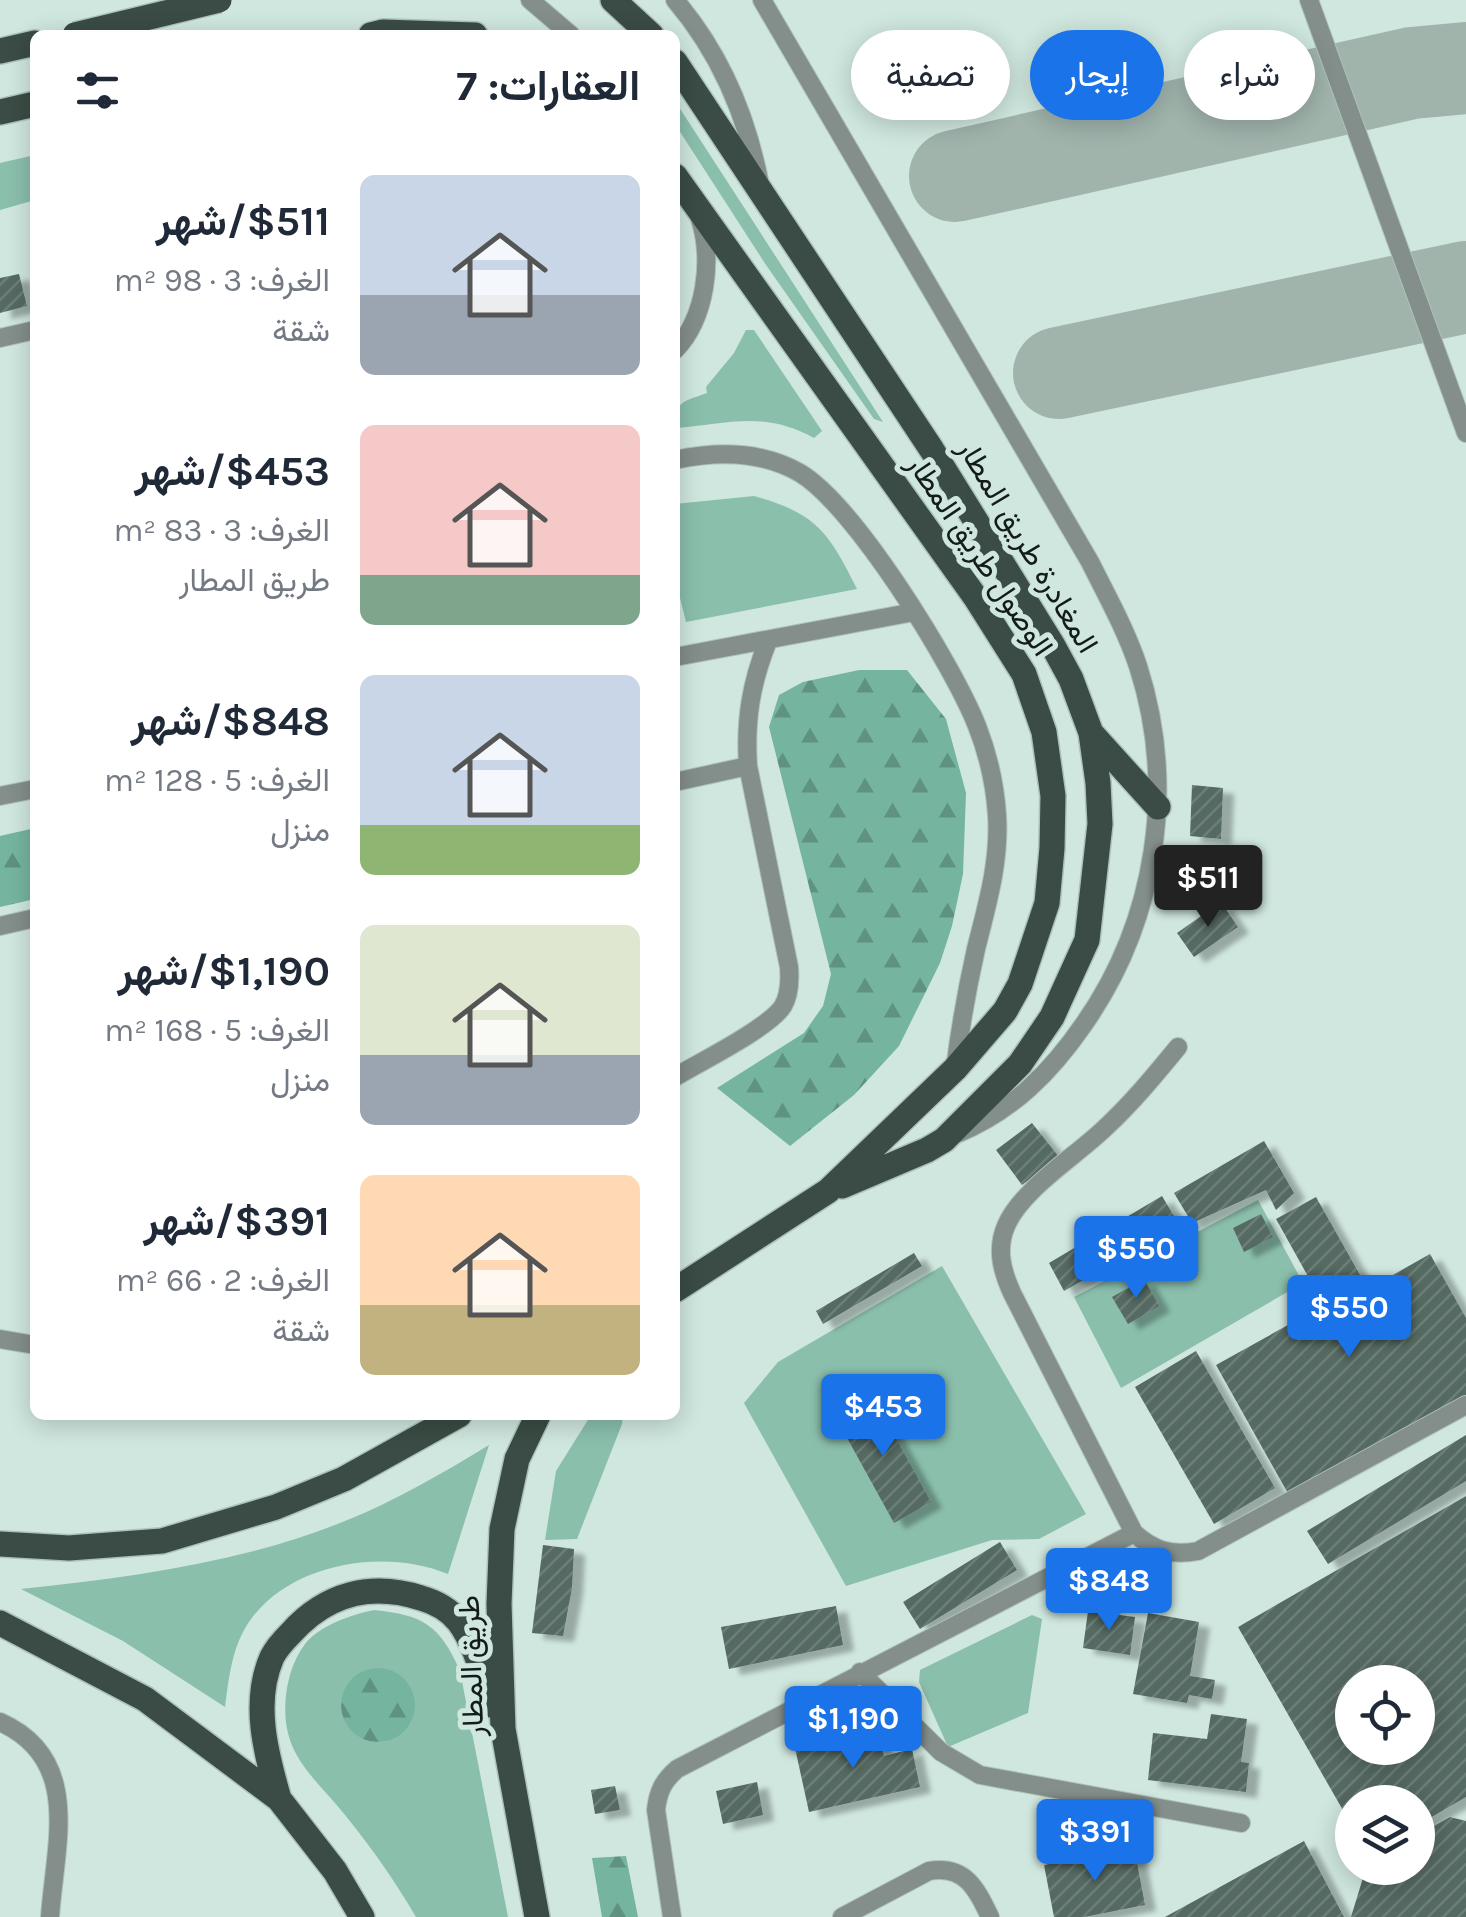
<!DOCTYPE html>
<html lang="ar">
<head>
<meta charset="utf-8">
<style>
  :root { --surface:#fff; --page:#f2f2f3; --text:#1f2937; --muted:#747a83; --accent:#1a73e8 }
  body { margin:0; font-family:Karla,Vazirmatn,sans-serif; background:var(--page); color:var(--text); direction:rtl; height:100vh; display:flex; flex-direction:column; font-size:38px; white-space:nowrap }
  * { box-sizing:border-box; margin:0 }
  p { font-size:32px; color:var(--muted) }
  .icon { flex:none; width:55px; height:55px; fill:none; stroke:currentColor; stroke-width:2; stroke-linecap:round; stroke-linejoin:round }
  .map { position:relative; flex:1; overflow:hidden; direction:ltr }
  .side { position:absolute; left:30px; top:30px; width:650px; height:1390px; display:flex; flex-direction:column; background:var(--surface); border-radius:15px; box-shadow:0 5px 25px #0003; direction:rtl }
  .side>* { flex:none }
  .top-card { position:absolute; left:710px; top:30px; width:605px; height:90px; direction:rtl; display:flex; gap:20px }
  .controls { position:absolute; left:1335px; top:1665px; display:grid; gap:20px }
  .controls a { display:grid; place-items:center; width:100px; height:100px; border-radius:50%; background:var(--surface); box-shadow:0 5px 25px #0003; font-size:50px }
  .price { position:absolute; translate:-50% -85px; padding:0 22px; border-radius:10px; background:var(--accent); color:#fff; font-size:32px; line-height:65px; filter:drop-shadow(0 2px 5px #0008) }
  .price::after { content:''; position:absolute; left:50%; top:60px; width:30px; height:22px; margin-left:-15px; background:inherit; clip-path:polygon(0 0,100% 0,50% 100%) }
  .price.selected { background:#222; color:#fff }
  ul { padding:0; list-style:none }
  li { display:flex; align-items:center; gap:30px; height:250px; padding:0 40px }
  li span { display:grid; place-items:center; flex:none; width:280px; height:200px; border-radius:15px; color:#555 }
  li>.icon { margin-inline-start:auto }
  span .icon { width:120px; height:120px; fill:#fffc; stroke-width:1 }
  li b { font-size:42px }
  h2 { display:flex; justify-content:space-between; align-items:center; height:120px; padding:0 40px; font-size:42px }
  .pill { padding:0 35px; border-radius:45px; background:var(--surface); box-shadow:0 5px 25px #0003; font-size:35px; line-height:90px }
  .pill.selected { background:var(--accent); color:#fff }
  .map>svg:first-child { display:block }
  .green { fill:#8abfac }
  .forest { fill:url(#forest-firs) }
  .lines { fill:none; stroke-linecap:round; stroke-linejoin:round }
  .taxiway { stroke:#a0b4ac; stroke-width:92 }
  .building { fill:url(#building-hatch); fill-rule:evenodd; filter:url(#shadow) }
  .service-casing { stroke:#adc2ba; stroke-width:20 }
  .primary-casing { stroke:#adc2ba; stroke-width:28 }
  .service { stroke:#848e8a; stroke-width:18 }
  .primary { stroke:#3a4c45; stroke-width:25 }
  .primary-bridge-casing { stroke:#adc2ba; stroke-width:28; stroke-linecap:butt }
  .primary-bridge { stroke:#3a4c45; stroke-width:25 }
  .labels { text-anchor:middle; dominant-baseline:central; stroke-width:10; stroke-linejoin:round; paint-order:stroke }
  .street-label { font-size:30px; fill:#131c18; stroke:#cfe7de }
</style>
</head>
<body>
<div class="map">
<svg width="1466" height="1917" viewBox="0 0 1466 1917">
  <defs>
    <pattern id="forest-firs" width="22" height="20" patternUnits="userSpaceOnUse" patternTransform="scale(2.5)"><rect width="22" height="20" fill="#75b59f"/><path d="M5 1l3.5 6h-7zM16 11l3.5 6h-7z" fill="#5f9281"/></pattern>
    <pattern id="building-hatch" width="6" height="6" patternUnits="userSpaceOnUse" patternTransform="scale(2.5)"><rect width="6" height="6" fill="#546a62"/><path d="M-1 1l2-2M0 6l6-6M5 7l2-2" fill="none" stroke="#6d7e78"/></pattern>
    <filter id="shadow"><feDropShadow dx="11" dy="6" stdDeviation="2.5" flood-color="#0004"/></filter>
  </defs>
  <rect width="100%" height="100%" fill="#cfe7de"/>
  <path class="green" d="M675 101 883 422 874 419 766 265 675 124Z
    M35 155V200L0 210V163Z
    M746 330H754L822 431 814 438C763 410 728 424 675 428 675 400 683 402 707 393L706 387 734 353Z
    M754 496C817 514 828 531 857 589L686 622 675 578V504Z
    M1258 1200 1303 1283 1121 1388 1074 1297Z
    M942 1266 1086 1514 1039 1539 992 1540 846 1586 744 1403 778 1362Z
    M591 1415H623L622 1424 577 1539 545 1540 556 1471Z
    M489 1445 448 1574C386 1548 293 1562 251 1619 232 1645 229 1677 225 1707L123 1641 21 1589C131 1577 242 1563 345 1521 395 1501 443 1473 489 1445Z
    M374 1610C423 1615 440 1625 460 1671L508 1917H416C395 1881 371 1847 345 1815 327 1792 299 1768 290 1740 280 1711 286 1669 305 1644 320 1625 351 1615 374 1610Z
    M1032 1615 1042 1619 1028 1713 948 1747 919 1682 920 1670Z"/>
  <path class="forest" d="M859 670H907L946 719 966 793 963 874 952 926 940 963 899 1046 854 1095 790 1146 717 1088 804 1033 823 1006 831 974 769 727 779 695 803 682Z
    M35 828V899L0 907V836Z
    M341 1705a37 37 0 1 1 74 0a37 37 0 1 1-74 0Z
    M626 1856 638 1917H602L592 1858Z"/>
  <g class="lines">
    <path class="taxiway" d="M955 176 1412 73 1466 68
      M1059 373 1466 287"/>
  </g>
  <path class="building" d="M19 274 27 306 0 313V278Z
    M1192 785 1223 788 1221 839 1190 836Z
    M1221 902 1238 927 1194 957 1177 933Z
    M1032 1123 1059 1157 1022 1185 996 1150Z
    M1264 1141 1294 1193 1276 1210 1266 1190 1192 1223 1174 1193Z
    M1162 1196 1180 1226 1064 1291 1049 1263Z
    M1316 1197 1368 1289 1430 1254 1466 1318V1398L1290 1497 1216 1365 1324 1305 1276 1219Z
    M1261 1214 1273 1237 1244 1252 1233 1228Z
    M914 1253 922 1266 823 1324 816 1311Z
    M1144 1279 1159 1306 1128 1324 1112 1297Z
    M1196 1351 1275 1488 1214 1524 1135 1387Z
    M872 1395 931 1502 894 1523 835 1416Z
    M1466 1435V1481L1328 1564 1307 1531Z
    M1466 1496V1797L1418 1825V1802H1352V1826L1238 1627ZM1352 1682H1418V1748H1352Z
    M1000 1542 1017 1570 920 1629 903 1602Z
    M543 1545 574 1549 572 1588 563 1636 532 1633Z
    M836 1606 843 1645 729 1669 721 1627Z
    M1088 1611 1135 1617 1130 1655 1083 1648Z
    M1148 1613 1199 1622 1190 1676 1215 1680 1212 1699 1189 1695 1187 1703 1133 1694Z
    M1211 1714 1247 1719 1241 1762 1249 1763 1246 1792 1148 1780 1153 1733 1207 1739Z
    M878 1729 884 1756 912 1749 920 1787 809 1812 795 1748Z
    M757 1782 763 1815 723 1824 716 1791Z
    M615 1786 620 1810 595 1814 591 1790Z
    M1450 1817 1466 1821V1917H1351L1366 1868H1418V1835Z
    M1304 1841 1344 1917H1165Z
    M1134 1847 1145 1905 1084 1917H1054L1044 1865Z"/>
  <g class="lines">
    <defs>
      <path id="service" d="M530 0 571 35
        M675 0C721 54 747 116 760 185
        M762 0 1090 562C1107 596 1126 630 1138 666 1177 787 1156 921 1084 1024 1051 1072 1012 1111 959 1133
        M1309 0 1466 433
        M0 338 35 330
        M675 350C706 318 713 260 700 219
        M675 460C717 451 762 451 800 473 855 506 953 665 977 726 988 754 995 785 997 815 1000 862 987 905 976 949 967 989 960 1029 955 1069
        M675 657 914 612
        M748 766C745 720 751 683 768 641
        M675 782 748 766 789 967C790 980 790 994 783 1006 769 1028 700 1062 675 1077
        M0 796 35 789
        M0 926 35 918
        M1178 1047C1155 1075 1132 1103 1105 1128 1076 1156 1021 1190 1006 1226 996 1249 1002 1271 1012 1293L1134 1533C1154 1551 1172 1556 1198 1551L1466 1405
        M0 1339 35 1345
        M860 1672 941 1752 980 1775 1241 1823
        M0 1722C83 1759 55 1844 50 1917
        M672 1917 656 1810C658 1792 663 1781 677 1769L1134 1533
        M842 1917 929 1871C965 1865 976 1888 990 1917"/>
      <path id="primary" d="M613 0 651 35
        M371 35 383 32 475 35
        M0 51 35 43
        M675 62 932 450 1052 644 1071 679 1091 733 1098 783 1100 824 1087 940 1052 1017 1020 1064 944 1140 927 1150 842 1186
        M0 112 35 104
        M675 176 976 598 1024 674 1044 732 1053 796 1052 848 1047 903 1020 984 1005 1011 955 1069 828 1191 675 1290
        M1091 733 1158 807
        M0 1544 69 1548 162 1541 276 1507 344 1479 459 1415
        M0 1623 145 1699 279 1799 335 1871 362 1917
        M279 1799C266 1754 252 1702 272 1657 277 1647 284 1640 291 1633 326 1594 371 1582 421 1598 435 1602 449 1609 459 1622 476 1645 484 1679 494 1706
        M537 1917 503 1729 499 1604 502 1529 517 1459 538 1415"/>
    </defs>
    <use href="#service" class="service-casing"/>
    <use href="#primary" class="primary-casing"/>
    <use href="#service" class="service"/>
    <use href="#primary" class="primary"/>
    <defs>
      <path id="primary-bridge" d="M75 35 219 0"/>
    </defs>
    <use href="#primary-bridge" class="primary-bridge-casing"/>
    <use href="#primary-bridge" class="primary-bridge"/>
  </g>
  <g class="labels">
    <g class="street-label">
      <text transform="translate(1028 546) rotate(59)">المغادرة طريق المطار</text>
      <text transform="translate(980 555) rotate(56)">الوصول طريق المطار</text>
      <text transform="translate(471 1666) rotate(-92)">طريق المطار</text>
    </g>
  </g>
</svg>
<div class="controls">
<a><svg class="icon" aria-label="locate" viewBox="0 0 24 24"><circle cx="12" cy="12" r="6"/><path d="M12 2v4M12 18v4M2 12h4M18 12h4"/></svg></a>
<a><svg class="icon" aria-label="layers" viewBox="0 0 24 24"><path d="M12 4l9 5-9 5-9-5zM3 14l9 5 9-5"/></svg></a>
</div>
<b class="price selected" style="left:1208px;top:930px">$511</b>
<b class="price" style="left:1136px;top:1301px">$550</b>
<b class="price" style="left:1349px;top:1360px">$550</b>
<b class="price" style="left:883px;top:1459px">$453</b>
<b class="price" style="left:1109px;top:1633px">$848</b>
<b class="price" style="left:853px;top:1771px">$1,190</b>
<b class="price" style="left:1095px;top:1884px">$391</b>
<div class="top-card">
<a class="pill">شراء</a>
<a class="pill selected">إيجار</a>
<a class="pill">تصفية</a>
</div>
<section class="side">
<h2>العقارات: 7<svg class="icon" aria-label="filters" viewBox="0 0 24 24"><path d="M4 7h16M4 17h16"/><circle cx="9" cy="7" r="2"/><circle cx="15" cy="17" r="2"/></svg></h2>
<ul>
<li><span style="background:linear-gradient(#c9d6e8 60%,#9aa5b1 0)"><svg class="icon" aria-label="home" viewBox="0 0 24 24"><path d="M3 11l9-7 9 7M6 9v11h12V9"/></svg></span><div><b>$511/شهر</b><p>الغرف: 3 · 98 m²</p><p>شقة</p></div></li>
<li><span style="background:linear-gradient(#f6c9c9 75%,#7fa58c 0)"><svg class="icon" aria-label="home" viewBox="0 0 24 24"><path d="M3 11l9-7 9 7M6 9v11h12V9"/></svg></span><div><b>$453/شهر</b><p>الغرف: 3 · 83 m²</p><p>طريق المطار</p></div></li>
<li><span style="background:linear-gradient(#c9d6e8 75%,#8fb573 0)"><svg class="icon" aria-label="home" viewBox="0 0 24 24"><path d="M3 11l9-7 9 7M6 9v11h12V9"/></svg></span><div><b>$848/شهر</b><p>الغرف: 5 · 128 m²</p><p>منزل</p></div></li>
<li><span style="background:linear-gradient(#dfe7d0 65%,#9aa5b1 0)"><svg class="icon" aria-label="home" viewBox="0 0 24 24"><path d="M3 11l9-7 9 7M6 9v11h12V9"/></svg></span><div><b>$1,190/شهر</b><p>الغرف: 5 · 168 m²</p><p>منزل</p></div></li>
<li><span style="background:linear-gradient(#ffd9b3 65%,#c2b280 0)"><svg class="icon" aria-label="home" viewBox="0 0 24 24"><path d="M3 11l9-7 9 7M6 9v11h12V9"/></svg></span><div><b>$391/شهر</b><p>الغرف: 2 · 66 m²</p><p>شقة</p></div></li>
</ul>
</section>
</div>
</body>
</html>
